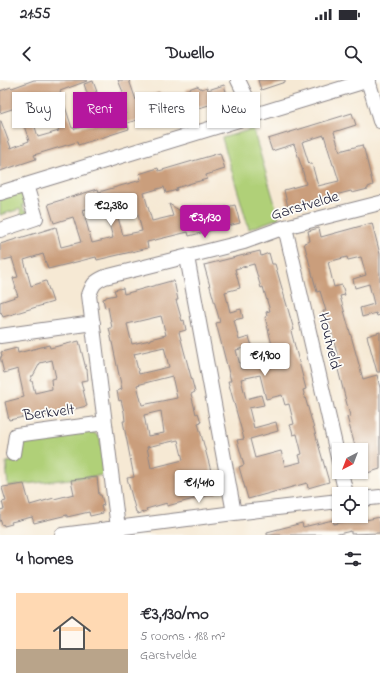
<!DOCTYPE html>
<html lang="en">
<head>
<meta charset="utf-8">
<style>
  :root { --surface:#fff; --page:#f2f2f3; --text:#2b2b33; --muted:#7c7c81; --line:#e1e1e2; --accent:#b5179e }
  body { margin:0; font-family:"Indie Flower",sans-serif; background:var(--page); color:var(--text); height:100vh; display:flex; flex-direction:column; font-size:15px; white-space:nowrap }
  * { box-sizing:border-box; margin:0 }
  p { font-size:13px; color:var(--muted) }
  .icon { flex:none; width:22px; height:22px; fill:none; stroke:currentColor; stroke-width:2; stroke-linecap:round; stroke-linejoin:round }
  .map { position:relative; height:455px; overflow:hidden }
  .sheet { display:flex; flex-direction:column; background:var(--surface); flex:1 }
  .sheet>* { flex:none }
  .top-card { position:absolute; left:12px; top:12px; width:356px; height:36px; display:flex; gap:8px }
  .needle { width:26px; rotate:222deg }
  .fabs { position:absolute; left:332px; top:363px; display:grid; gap:8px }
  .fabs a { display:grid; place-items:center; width:36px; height:36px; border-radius:0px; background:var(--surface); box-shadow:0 1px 3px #0004; font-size:20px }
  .price { position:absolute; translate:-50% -34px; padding:0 9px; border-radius:4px; background:#fff; color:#222; font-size:13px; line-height:26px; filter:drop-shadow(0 1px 2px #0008) }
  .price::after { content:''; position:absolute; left:50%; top:24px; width:12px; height:9px; margin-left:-6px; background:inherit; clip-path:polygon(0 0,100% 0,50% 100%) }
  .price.active { background:var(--accent); color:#fff }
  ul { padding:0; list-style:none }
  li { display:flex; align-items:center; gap:12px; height:100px; padding:0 16px }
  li+li { border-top:1px solid var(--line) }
  li span { display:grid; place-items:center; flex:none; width:112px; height:80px; border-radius:0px; color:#555 }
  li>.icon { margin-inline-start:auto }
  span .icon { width:48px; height:48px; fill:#fffc; stroke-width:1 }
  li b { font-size:17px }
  h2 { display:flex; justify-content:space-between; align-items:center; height:48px; padding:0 16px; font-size:17px }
  .chip { padding:0 14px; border-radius:0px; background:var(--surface); box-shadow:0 1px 3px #0004; font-size:14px; line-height:36px }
  .chip.active { background:var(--accent); color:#fff }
  .status { display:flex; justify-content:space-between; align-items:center; height:28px; padding:0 20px; background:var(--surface); direction:ltr }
  .status svg { height:11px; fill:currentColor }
  header { display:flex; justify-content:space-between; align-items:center; height:52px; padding:0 16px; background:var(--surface); font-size:18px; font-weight:800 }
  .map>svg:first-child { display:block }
  .green { fill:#b0d078; stroke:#69795a }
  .building { fill:#ca9e7b; fill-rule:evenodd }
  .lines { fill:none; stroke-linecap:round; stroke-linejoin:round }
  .minor-casing { stroke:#8c8688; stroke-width:16 }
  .minor { stroke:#fff; stroke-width:14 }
  .labels { text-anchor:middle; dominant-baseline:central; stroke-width:3.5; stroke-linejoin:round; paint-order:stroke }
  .street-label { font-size:16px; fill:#22223b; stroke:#fdfcf7 }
</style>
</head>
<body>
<div class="status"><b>21:55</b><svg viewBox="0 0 49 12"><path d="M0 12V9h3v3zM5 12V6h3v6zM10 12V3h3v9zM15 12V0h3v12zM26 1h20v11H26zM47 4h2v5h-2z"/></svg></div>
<header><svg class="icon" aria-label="back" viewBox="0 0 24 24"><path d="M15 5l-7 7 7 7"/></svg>Dwello<svg class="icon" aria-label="search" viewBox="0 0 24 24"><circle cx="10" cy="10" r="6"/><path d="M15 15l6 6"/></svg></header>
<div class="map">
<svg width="380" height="455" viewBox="0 0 380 455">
  <rect width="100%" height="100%" fill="#fdfcf7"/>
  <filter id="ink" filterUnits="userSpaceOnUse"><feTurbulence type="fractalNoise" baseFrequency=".025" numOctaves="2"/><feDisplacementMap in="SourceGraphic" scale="8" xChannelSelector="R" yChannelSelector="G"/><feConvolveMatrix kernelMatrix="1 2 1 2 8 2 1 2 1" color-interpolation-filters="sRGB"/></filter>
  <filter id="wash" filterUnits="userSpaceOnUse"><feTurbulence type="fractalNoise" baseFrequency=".012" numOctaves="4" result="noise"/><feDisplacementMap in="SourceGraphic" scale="16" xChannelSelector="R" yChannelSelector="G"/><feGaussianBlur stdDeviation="0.9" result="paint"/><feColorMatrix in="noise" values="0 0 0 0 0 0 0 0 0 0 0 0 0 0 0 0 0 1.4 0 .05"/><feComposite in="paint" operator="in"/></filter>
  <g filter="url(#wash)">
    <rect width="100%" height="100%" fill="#f6e9d4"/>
    <path class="green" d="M253 49 279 138 249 149 222 58Z
      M23 111 27 123 22 125 25 132 29 130 30 134 22 138 20 129 0 135V118Z
      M91 350 100 358 105 395 8 406 6 382 21 381 23 360Z"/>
    <g id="blocks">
      <path class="building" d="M34 0H87V1L60 11 72 48H74V49L94 44 88 23 90 22 84 4 93 1 97 12H95L104 41 126 34 120 13 123 12 118 0H129L136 20 160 12 161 17 166 15 168 20 187 14 186 10 197 6 202 9 207 7 208 10 224 5 228 18 221 20 222 21 153 42 151 36 127 43 129 49 78 65 77 62 34 75 36 79 0 91V41H1L11 68 29 61 18 27 0 33V11L11 7 12 8ZM50 13 57 32 54 33 59 51 38 57 33 40 26 22Z
        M258 0H285V2L261 10Z
        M352 33 356 45 334 52 340 71 362 65 363 69H364L373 105 368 107V109L352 113 351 111 288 127 284 110 306 104 302 88 294 64 272 71 268 59ZM324 55 333 85H334L339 101 318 106 312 84H309L302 62Z
        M220 73 225 89 206 95 207 99 196 102H195L176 108 177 110 166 113 164 107 144 113 152 141 173 136 169 124 189 136 235 125 240 143 189 156 188 152 147 162 148 168 97 180 96 177 48 189 43 174 24 180 31 206 46 201 53 222 3 237 1 232 0 233V222L18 216 15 208H16L13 198 18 197 12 178 0 181V164L56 147 61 167 81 162 73 137 54 143 48 124 98 109 99 112 141 100 139 94 158 88 159 91ZM134 118 142 151 123 155 114 124ZM102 124 107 140H108L113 158 92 163 83 130Z
        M372 143 380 174V235L377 236 376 233 362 237 360 228 374 224 369 204 355 208 353 199 366 195 361 177 348 180 347 177 328 182 334 207 342 205 345 215 340 216 363 299 377 295 380 308V389L361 395V365L355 366 347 337 350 336 335 278 338 277 328 240 325 241 323 231H326L320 211 317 212 304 163 310 161 308 151 319 148 321 157Z
        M260 171 261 176 269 173 272 184H275L294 250 291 251 306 309 303 310 329 402 308 408 307 403 248 419 239 387 244 385 237 360 244 359 228 301H231L216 243 220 242 204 185ZM254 184 261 208 263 207 270 231 266 232 267 236 265 237 276 281 241 289 236 270 252 266 249 257 239 260 234 240 243 238 241 229 230 232 225 212 240 208 235 189ZM260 295 266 319 282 315 285 325 289 324 294 344 290 345 292 350 293 355 297 354 302 374 299 375 301 382 285 386 281 371 255 378 250 359 278 351 276 342 254 348 249 328 264 325 261 315 246 319 241 299Z
        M171 201H174L178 220H176L182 241 184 240 186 250 179 252 195 312 191 314 196 334 198 333 201 342 198 343 217 413 167 426V423L146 429 147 431 138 434 137 432H136L127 398 134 397 123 341H125L124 332 121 320 119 321 117 311 122 309 109 248H112L108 227 105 228 103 219 106 218V217L116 215 114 210 123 208 124 214ZM161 236 166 255 150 259V260L132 264 127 244ZM164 267 169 287 139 294 134 274ZM172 296 177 318 142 325 137 305ZM161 331 164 353 148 356 144 335ZM178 360 183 380 151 388 147 367Z
        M380 252V292H377L367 256Z
        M79 261 86 289H87L88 300 81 301 87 326 39 337 38 334 9 340 5 322 24 317 18 289 4 293 0 277H2L1 272 17 268 18 273 49 265 50 268ZM52 280 56 298 51 299 52 309 35 313 32 301H30L31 298V296H33L40 283Z
        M97 397 99 415H101L104 425 101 426 103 433 90 436 89 432 67 437V435L34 443 32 437 11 442 12 444 4 446 3 444 2 445 0 439V430L4 429 2 422 6 421 2 408 3 407 24 404 30 425 54 418V419L74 414 71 400Z
        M365 437 366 440 380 437V453L351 454V451L334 455H267V452L302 443 303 447 333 440 334 444Z"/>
    </g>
  </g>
  <g filter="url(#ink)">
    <use href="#blocks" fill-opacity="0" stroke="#8c8688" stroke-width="1"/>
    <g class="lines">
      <defs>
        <path id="minor" d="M238 0 255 35
          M368 0 380 41
          M0 113 369 0
          M285 147 339 382
          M0 150 36 138 26 105
          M187 177 234 433
          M0 256 93 243
          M13 374 16 355 105 343
          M341 392 346 414
          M361 419 380 417
          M118 448 89 215C93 204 94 202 105 197L244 162 285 147 380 123
          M62 455 234 433 339 421"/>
      </defs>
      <use href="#minor" class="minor-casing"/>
      <use href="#minor" class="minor"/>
    </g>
  </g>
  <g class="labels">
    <g class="street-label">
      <text transform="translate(305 126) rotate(-16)">Garstvelde</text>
      <text transform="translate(329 261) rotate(77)">Houtveld</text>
      <text transform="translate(49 333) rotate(-7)">Berkvelt</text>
    </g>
  </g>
</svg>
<div class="fabs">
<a><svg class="needle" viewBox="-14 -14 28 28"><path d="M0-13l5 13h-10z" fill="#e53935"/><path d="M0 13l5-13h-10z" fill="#7c7c81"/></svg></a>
<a><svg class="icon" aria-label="locate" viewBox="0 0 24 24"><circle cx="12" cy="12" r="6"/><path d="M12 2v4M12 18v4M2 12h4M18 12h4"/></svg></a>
</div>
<b class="price" style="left:111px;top:147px">€2,380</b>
<b class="price active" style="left:205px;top:159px">€3,130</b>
<b class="price" style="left:265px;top:297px">€1,900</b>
<b class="price" style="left:199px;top:424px">€1,410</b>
<div class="top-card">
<a class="chip">Buy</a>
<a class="chip active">Rent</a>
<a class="chip">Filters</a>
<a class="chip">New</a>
</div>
</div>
<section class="sheet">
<h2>4 homes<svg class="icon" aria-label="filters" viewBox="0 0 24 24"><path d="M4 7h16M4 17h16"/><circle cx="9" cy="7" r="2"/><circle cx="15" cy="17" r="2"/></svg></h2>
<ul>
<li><span style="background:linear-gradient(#ffd9b3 70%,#b9a48a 0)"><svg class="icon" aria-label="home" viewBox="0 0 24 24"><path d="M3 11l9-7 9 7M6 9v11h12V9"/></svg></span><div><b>€3,130/mo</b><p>5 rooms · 188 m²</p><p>Garstvelde</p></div></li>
</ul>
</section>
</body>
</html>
